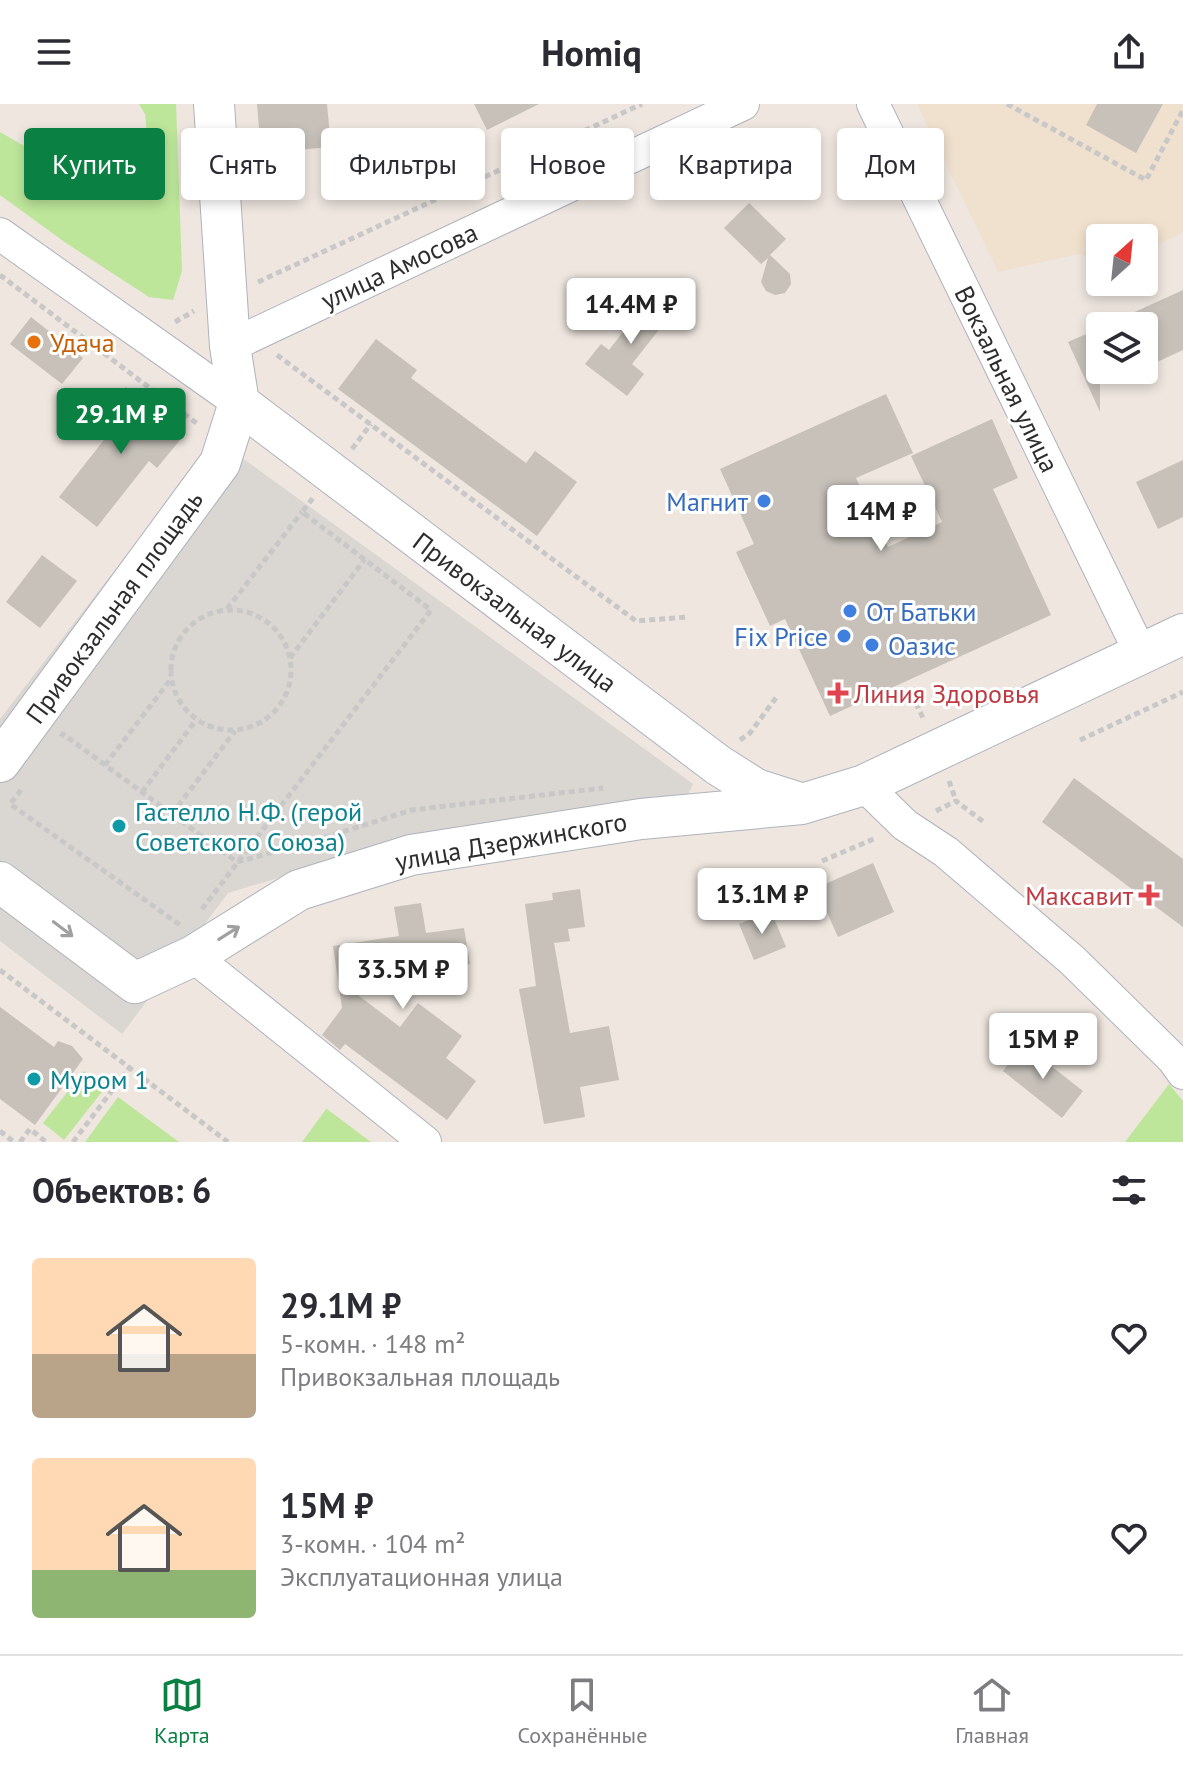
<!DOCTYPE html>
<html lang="ru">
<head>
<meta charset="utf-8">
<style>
  :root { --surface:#fff; --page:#f2f2f3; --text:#2b2b33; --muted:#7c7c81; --line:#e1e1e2; --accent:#0b8043 }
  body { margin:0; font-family:"PT Sans",sans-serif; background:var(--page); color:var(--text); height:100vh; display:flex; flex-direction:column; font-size:30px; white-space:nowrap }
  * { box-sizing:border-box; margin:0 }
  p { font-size:26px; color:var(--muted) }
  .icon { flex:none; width:44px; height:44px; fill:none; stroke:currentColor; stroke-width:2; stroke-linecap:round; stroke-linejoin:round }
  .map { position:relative; height:1038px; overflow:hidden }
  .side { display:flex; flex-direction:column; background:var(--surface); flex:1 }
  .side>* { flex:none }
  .banner { position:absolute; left:24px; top:24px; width:1136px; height:72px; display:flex; gap:16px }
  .needle { width:52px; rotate:27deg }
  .controls { position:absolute; left:1086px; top:120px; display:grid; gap:16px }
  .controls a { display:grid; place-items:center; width:72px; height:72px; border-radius:8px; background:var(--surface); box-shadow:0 4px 12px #0003; font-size:40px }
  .price { position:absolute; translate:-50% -68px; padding:0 18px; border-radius:8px; background:#fff; color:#222; font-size:26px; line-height:52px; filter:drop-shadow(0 2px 4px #0008) }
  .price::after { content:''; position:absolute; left:50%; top:48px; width:24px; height:18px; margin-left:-12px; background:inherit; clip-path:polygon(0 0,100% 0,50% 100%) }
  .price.current { background:var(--accent); color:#fff }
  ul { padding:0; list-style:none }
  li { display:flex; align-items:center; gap:24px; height:200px; padding:0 32px }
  li span { display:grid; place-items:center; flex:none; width:224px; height:160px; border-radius:8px; color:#555 }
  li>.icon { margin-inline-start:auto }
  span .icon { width:96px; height:96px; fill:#fffc; stroke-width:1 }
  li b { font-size:34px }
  h2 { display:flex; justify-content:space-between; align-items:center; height:96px; padding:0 32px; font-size:34px }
  .pill { padding:0 28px; border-radius:8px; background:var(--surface); box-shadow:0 4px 12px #0003; font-size:28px; line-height:72px }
  .pill.current { background:var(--accent); color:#fff }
  header { display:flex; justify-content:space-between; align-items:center; height:104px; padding:0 32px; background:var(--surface); font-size:36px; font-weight:800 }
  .menu { display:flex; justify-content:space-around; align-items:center; height:112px; border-top:2px solid var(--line); background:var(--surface); font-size:22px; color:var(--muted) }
  .menu a { display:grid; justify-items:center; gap:4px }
  .menu .current { color:var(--accent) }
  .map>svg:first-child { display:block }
  .education { fill:#f0e1ce }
  .green { fill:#bde69a }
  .plaza { fill:#dad6d2 }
  .building { fill:#c7c1ba }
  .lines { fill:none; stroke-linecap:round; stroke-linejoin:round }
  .minor-casing { stroke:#afb3bd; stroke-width:34 }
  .tertiary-casing { stroke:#afb3bd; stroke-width:42 }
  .path { stroke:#c8c8c8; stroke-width:5; stroke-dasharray:6 4; stroke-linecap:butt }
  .minor { stroke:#fff; stroke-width:32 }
  .tertiary { stroke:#fff; stroke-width:40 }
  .oneway { stroke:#a0a0a0 }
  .food-dot { fill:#e8710a; stroke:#fff; stroke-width:3 }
  .shop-dot { fill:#3f7fe0; stroke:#fff; stroke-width:3 }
  .health-dot { fill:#e0444e; stroke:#fff; stroke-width:3 }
  .culture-dot { fill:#0f9aa8; stroke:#fff; stroke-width:3 }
  .labels { text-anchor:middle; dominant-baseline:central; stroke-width:6; stroke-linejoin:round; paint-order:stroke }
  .street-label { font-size:26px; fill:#2d2d2d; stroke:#fff }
  .food-label { font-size:26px; fill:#c56008; stroke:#fff; text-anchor:start }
  .shop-label { font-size:26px; fill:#366cbe; stroke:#fff; text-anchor:end }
  .health-label { font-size:26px; fill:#be3a42; stroke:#fff; text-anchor:start }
  .culture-label { font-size:26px; fill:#0d838f; stroke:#fff; text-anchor:start }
</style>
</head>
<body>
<header><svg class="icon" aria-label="menu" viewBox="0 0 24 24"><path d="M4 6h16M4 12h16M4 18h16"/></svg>Homiq<svg class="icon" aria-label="share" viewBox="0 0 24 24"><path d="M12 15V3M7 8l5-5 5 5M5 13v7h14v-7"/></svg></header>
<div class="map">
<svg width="1183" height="1038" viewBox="0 0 1183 1038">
  <rect width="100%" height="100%" fill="#eee6df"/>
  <path class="education" d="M917 0H1183V129L1144 147V134H1100V159L1079 150 998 168Z"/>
  <path class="green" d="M139 0H176L182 167 173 196 149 193 66 139 0 91V28L110 92 153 89 145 10Z
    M84 967 105 984 64 1036 43 1019Z
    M1169 980 1183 997V1038H1125Z
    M118 993 179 1038H85Z
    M327 1004V1005L371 1038H302Z"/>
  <path class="plaza" d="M216 335 693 680 685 697 361 749 228 789 122 930 0 837V615Z"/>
  <path class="building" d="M257 0H327L331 43 261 49Z
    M474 0H539L487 26Z
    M1097 0H1163L1136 49 1086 21Z
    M749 99 786 135 770 151 790 170 791 180 785 189 775 191 766 187 761 178 768 154 761 160 724 124Z
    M1183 186V246L1144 264V222H1104Z
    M654 188 676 204 632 260 644 270 627 292 585 260 601 240 609 246Z
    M31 213 83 254 62 280 10 240Z
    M1100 224V308L1068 238Z
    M376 235 417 266 411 274 526 359 535 347 577 378 537 432 338 285Z
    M126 283 185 330 157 364 149 357 97 423 59 393 111 327 99 318Z
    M886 290 913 349 856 374 888 443 942 418 911 352 992 315 1018 374 993 385 1051 511 830 612 785 515 770 522 736 448 754 440 720 365Z
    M1183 356V413L1158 425 1136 378Z
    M42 451 77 477 40 524 6 498Z
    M1074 674 1183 755V823L1042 718Z
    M873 759 894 808 838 833 816 784Z
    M580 785 585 823 568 825 570 837 554 839 570 929 609 922 619 976 580 983 585 1013 544 1020 519 885 536 882 525 800 553 796 552 789Z
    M421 799 426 829 464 824 470 860 342 879 400 923 418 899 462 932 446 954 476 977 447 1016 345 940 340 946 322 931 342 904 333 842 399 832 394 803Z
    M771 807 786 843 754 856 739 820Z
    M0 903 54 943 58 937 72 942 83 955 35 1021 0 995Z
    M1023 940 1083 987 1062 1014 1003 967Z"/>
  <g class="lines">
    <defs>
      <path id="minor" d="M873 0 1141 550
        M0 130 239 299
        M230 242 743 0
        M864 681 905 721 946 748 1072 856 1173 955 1183 969
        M193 852 425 1038"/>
      <path id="tertiary" d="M239 299 718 661 756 685 797 698
        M0 658 220 359 239 299 230 242 214 0
        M0 778 135 879 193 852 299 786 411 751 641 715 802 700 864 681 1183 530"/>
    </defs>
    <use href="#minor" class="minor-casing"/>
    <use href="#tertiary" class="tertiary-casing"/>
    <path class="path" d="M1007 0 1146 76 1183 6
      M0 171 199 321
      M258 178 642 0
      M175 218 194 207
      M277 251 636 517 687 513
      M352 345 371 320
      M227 505 302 408
      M171 566a60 60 0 1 1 120 0a60 60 0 1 1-120 0Z
      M290 554 365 455
      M916 599 924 616
      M61 633 63 630 237 758 301 741 412 706 603 684
      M740 636 750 629 778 591
      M1080 636 1183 588
      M105 661 171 575
      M949 677 956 697
      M21 686 10 700 180 821
      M142 688 196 616
      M936 707 956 697 985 719
      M172 710 235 627
      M822 757 876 734
      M202 805 431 506 302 408 313 394
      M0 866 228 1038
      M0 1027 14 1038
      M20 1038 30 1025 46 1038
      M73 1038 130 963"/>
    <use href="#minor" class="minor"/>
    <use href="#tertiary" class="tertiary"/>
  </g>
  <defs><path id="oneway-shaft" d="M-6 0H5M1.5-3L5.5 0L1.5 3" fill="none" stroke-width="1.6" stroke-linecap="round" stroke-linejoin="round" transform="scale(2)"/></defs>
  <g class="oneway">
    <use href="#oneway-shaft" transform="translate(63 825) rotate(37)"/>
    <use href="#oneway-shaft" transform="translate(229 829) rotate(-32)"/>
  </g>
  <circle class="food-dot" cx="34" cy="238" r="8"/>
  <g class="shop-dot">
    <circle cx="764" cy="397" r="8"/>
    <circle cx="850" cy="507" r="8"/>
    <circle cx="844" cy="532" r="8"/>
    <circle cx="872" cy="541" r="8"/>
  </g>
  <g class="health-dot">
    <path d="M834 577h8v8h8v8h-8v8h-8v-8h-8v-8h8z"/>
    <path d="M1145 779h8v8h8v8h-8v8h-8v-8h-8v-8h8z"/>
  </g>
  <g class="culture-dot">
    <circle cx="119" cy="722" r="8"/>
    <circle cx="34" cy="975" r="8"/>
  </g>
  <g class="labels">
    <g class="street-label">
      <text transform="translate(399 162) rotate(-25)">улица Амосова</text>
      <text transform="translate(1007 275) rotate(64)">Вокзальная улица</text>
      <text transform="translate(114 503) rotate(-54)">Привокзальная площадь</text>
      <text transform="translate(515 508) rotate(37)">Привокзальная улица</text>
      <text transform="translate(511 737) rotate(-10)">улица Дзержинского</text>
    </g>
    <g class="food-label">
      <text x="50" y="238">Удача</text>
    </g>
    <g class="shop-label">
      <text x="748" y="397">Магнит</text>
      <text x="866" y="507" text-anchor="start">От Батьки</text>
      <text x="828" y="532">Fix Price</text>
      <text x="888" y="541" text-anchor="start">Оазис</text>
    </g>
    <g class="health-label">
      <text x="854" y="589">Линия Здоровья</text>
      <text x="1133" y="791" text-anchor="end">Максавит</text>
    </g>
    <g class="culture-label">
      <text x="135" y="707">Гастелло Н.Ф. (герой<tspan x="135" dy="30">Советского Союза)</tspan></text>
      <text x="50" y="975">Муром 1</text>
    </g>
  </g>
</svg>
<div class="controls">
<a><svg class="needle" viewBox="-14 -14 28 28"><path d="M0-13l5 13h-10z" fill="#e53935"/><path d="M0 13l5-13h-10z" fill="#7c7c81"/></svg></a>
<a><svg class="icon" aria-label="layers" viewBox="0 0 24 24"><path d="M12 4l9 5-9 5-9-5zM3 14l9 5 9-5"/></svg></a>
</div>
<b class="price" style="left:631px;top:242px">14.4M ₽</b>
<b class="price current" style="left:121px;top:352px">29.1M ₽</b>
<b class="price" style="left:881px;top:449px">14M ₽</b>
<b class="price" style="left:762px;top:832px">13.1M ₽</b>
<b class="price" style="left:403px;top:907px">33.5M ₽</b>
<b class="price" style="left:1043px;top:977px">15M ₽</b>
<div class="banner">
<a class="pill current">Купить</a>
<a class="pill">Снять</a>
<a class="pill">Фильтры</a>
<a class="pill">Новое</a>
<a class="pill">Квартира</a>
<a class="pill">Дом</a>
</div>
</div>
<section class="side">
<h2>Объектов: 6<svg class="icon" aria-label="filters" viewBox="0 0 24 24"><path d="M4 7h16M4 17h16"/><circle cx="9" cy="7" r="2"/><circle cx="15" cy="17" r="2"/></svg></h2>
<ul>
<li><span style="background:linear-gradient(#ffd9b3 60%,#b9a48a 0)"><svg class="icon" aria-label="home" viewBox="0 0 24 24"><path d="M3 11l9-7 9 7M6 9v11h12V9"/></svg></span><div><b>29.1M ₽</b><p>5-комн. · 148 m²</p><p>Привокзальная площадь</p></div><svg class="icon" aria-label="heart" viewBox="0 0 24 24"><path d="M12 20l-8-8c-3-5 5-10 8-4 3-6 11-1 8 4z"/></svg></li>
<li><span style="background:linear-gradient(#ffd9b3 70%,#8fb573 0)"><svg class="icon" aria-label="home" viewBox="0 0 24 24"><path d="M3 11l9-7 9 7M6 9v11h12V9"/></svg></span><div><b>15M ₽</b><p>3-комн. · 104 m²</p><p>Эксплуатационная улица</p></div><svg class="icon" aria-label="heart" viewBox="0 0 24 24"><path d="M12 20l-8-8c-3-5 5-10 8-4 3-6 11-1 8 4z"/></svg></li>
</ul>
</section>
<nav class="menu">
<a class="current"><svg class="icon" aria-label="map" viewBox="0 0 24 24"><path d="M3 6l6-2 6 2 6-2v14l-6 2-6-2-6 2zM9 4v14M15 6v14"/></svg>Карта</a>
<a><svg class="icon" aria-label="saved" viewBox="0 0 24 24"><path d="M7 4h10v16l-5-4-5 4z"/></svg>Сохранённые</a>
<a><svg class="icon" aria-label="home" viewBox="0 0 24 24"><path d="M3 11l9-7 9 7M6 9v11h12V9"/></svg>Главная</a>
</nav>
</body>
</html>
